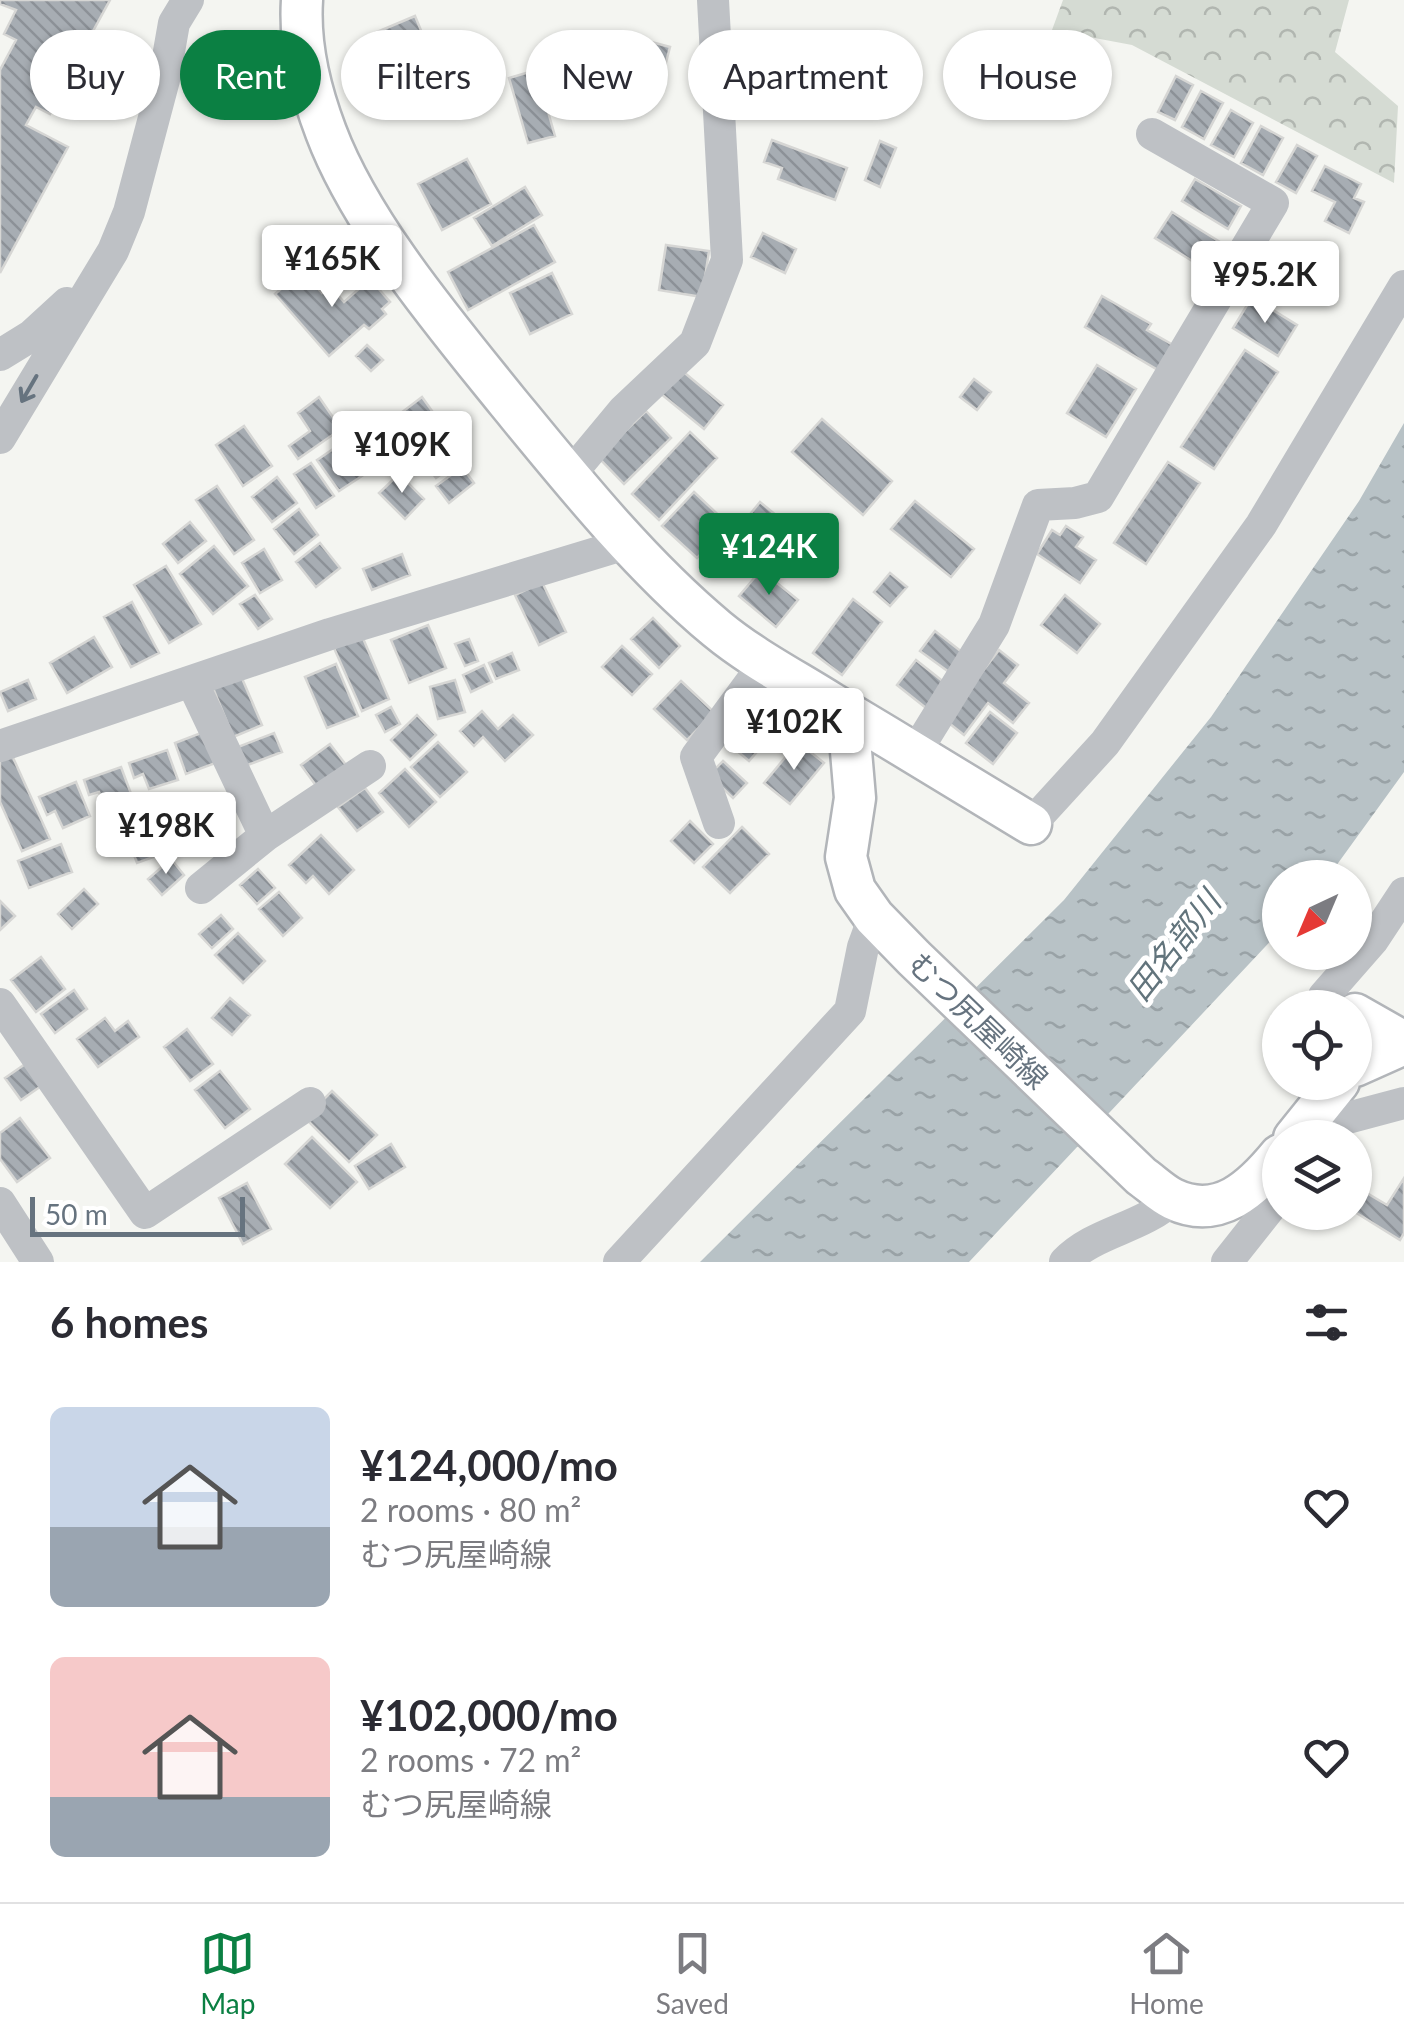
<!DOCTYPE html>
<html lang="en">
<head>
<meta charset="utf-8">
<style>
  :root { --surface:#fff; --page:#f2f2f3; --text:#2b2b33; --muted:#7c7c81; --line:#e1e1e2; --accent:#0b8043 }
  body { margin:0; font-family:Lato,"Noto Sans JP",sans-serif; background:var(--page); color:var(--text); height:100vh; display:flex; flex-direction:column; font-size:38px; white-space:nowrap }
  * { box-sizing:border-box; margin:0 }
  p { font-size:32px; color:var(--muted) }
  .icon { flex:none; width:55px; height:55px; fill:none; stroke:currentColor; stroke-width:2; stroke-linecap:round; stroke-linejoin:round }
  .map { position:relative; height:1262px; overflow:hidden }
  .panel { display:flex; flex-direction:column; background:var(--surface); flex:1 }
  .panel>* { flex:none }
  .top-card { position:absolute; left:30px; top:30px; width:1345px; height:90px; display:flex; gap:20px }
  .needle { width:65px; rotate:224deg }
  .buttons { position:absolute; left:1262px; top:860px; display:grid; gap:20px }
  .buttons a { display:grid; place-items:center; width:110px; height:110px; border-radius:50%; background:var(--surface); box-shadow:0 2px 8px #0004; font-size:50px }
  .scale { position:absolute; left:30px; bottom:25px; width:215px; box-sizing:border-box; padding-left:10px; border:5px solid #66737f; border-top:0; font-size:28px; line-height:35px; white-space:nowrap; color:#66737f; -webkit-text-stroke:8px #fff; paint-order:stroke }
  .price { position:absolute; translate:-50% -85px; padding:0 22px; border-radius:10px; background:#fff; color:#222; font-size:32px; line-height:65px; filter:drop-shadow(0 2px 5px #0008) }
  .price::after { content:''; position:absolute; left:50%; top:60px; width:30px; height:22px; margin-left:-15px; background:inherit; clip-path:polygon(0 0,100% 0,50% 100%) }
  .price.selected { background:var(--accent); color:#fff }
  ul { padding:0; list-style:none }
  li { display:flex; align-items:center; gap:30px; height:250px; padding:0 50px }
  li span { display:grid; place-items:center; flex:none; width:280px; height:200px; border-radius:15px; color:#555 }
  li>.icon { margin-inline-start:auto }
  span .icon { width:120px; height:120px; fill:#fffc; stroke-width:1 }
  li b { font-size:42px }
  h2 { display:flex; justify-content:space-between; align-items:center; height:120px; padding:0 50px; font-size:42px }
  .tag { padding:0 35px; border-radius:45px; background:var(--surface); box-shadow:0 2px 8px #0004; font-size:35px; line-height:90px }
  .tag.selected { background:var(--accent); color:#fff }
  .tabs { display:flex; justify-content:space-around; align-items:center; height:140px; border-top:2px solid var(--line); background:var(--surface); font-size:28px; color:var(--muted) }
  .tabs a { display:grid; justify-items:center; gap:5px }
  .tabs .selected { color:var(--accent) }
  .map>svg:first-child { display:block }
  .forest { fill:url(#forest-crowns) }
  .water { fill:url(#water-ripples) }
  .building { fill:url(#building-back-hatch); stroke:#d6d6d4; stroke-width:2.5 }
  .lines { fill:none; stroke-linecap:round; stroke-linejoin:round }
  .major-casing { stroke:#b2b5b9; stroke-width:45 }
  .minor { stroke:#bec1c5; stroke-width:32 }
  .major { stroke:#fff; stroke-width:40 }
  .oneway { stroke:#66737f }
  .labels { text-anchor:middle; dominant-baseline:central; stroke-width:10; stroke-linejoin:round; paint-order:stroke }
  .street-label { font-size:30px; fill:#66737f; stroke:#fff }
  .water-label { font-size:32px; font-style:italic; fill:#62747c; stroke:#fff }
</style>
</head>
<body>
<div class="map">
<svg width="1404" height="1262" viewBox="0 0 1404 1262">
  <defs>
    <pattern id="forest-crowns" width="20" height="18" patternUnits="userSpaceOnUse" patternTransform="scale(2.5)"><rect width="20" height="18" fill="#d5dbd3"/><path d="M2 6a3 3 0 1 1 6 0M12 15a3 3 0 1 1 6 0" fill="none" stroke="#b1b6b0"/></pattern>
    <pattern id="water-ripples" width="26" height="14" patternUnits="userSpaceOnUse" patternTransform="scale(2.5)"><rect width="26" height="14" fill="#b8c2c6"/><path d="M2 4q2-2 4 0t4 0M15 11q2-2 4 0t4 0" fill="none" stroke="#99a2a6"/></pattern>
    <pattern id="building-back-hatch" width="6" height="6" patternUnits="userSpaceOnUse" patternTransform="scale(2.5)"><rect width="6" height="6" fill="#a7adb3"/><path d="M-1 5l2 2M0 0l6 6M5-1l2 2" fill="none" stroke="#8c9197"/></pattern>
  </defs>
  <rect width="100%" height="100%" fill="#f4f5f1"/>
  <path class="forest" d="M1063 0H1349L1335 52 1398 106 1394 183 1132 45 1052 30Z"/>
  <path class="water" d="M1404 423V772L1328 877 1280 878V931L969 1262H700L1064 900 1211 717 1359 501Z"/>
  <path class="building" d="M0 0H110L92 33 103 39 88 66 78 61 50 114 36 107 26 125 68 147 0 273V70L16 40 4 34 16 10 0 4Z
    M415 16 435 64 390 83 370 35Z
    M625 35 670 47 662 78 617 67Z
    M536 70 555 136 528 143 509 78Z
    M1176 76 1193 85 1175 120 1158 112Z
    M1201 91 1223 103 1204 139 1182 127Z
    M1231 110 1253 123 1234 157 1211 145Z
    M1261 126 1283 138 1263 175 1241 163Z
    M772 140 847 168 835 200 778 179 782 168 764 162Z
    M880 141 896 148 880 187 865 180Z
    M1297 145 1317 156 1296 193 1276 182Z
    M467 159 491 204 442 230 418 184Z
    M1325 166 1361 184 1354 198 1364 202 1349 233 1325 221 1335 202 1312 191Z
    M1195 179 1241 206 1228 229 1182 201Z
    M525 187 542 215 492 246 474 218Z
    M1172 212 1231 249 1215 275 1155 238Z
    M534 225 555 262 468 310 448 272Z
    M763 233 796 249 785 273 751 257Z
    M666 245 709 251 702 297 659 290Z
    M302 271 322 293 330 286 344 302 370 279 390 302 382 309 386 314 369 329 364 325 329 356 275 294Z
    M552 273 572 314 530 334 510 293Z
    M1102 296 1151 324 1147 330 1173 345 1158 370 1085 327Z
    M1252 297 1297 325 1278 356 1233 328Z
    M367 345 383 360 371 371 356 356Z
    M1245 350 1278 372 1214 469 1181 447Z
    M1097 365 1136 389 1106 437 1067 413Z
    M680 369 723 405 704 429 660 393Z
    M974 379 991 392 977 410 960 397Z
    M319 397 341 429 298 459 289 446 310 431 298 413Z
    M422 397 465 457 436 478 393 419Z
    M646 411 671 438 624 484 598 457Z
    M822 419 892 481 863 515 792 452Z
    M244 426 272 466 243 486 216 445Z
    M364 430 385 460 366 473 345 443Z
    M690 432 717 458 659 520 632 494Z
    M339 445 362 476 339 491 317 460Z
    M1168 462 1200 483 1146 564 1114 543Z
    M311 463 334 496 316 508 294 474Z
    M462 467 474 483 449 503 436 486Z
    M399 474 424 499 405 519 379 493Z
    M277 477 297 503 272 522 252 497Z
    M217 486 254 540 234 554 196 500Z
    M694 492 728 524 697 558 662 526Z
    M915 501 974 549 951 577 891 529Z
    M760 502 777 516 750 549 733 535Z
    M299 509 318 535 294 554 274 529Z
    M190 522 206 541 178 563 163 544Z
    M1066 526 1083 537 1076 547 1096 560 1080 583 1037 554 1052 530 1060 535Z
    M320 543 340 568 316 587 296 562Z
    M214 546 248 586 213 614 180 574Z
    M264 549 282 580 260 593 242 563Z
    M402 554 410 575 372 590 363 569Z
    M166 566 201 624 169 643 134 585Z
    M761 570 798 600 776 627 739 596Z
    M890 573 907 587 890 606 874 592Z
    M542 582 566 632 539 645 515 595Z
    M255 595 272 619 258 629 240 604Z
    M1065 595 1100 624 1077 653 1041 625Z
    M853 599 882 622 842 675 813 653Z
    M132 602 159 653 131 667 104 617Z
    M653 618 680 646 659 668 631 639Z
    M428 625 446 668 409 683 391 640Z
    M935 631 967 656 953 675 920 651Z
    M362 636 389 699 362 711 334 648Z
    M94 637 112 667 67 693 50 663Z
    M469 639 478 661 465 666 455 644Z
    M622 646 652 674 632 695 602 667Z
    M999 650 1018 665 1004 683 1029 703 1013 723 988 703 964 735 945 720Z
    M512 653 519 670 496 679 489 663Z
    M916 660 945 683 926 708 897 685Z
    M336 664 358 716 327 728 305 677Z
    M484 665 492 682 471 692 463 675Z
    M241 676 262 725 233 737 213 688Z
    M28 680 36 699 8 711 0 692Z
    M455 680 465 712 438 719 430 687Z
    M681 681 714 712 687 740 654 709Z
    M391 707 400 724 385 732 376 715Z
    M482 711 498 729 513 715 533 735 505 761 483 737 474 746 460 731Z
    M990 712 1017 733 993 764 966 743Z
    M756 713 776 730 749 761 729 744Z
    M417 715 436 735 410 760 391 740Z
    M206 731 218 762 186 774 175 743Z
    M274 733 282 752 245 766 238 747Z
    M438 742 467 772 440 797 411 767Z
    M798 742 824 763 790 804 764 783Z
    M330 744 346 765 317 787 301 765Z
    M167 750 178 780 149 789 143 774 134 778 129 763Z
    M10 751 50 839 22 851 0 802V756Z
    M723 761 747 783 733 798 709 775Z
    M121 767 133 799 105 809 99 792 89 795 84 780Z
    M405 769 436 802 409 827 379 793Z
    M76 782 90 816 63 828 55 811 47 815 39 797Z
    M365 788 383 812 357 831 338 807Z
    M163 808 178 848 137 863 122 823Z
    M690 821 713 844 694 863 671 841Z
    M742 827 769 854 730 893 703 867Z
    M321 835 354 870 329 894 313 876 306 883 289 865Z
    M61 844 72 872 29 888 18 861Z
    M171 859 184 875 162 895 148 879Z
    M258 869 275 888 257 904 240 885Z
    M84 889 98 904 72 929 58 914Z
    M279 892 302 918 283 936 259 909Z
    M0 901 15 916 0 930Z
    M221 915 233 929 212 948 199 934Z
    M238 933 265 961 243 983 215 955Z
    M41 957 65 989 36 1012 11 980Z
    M74 990 87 1009 55 1033 41 1014Z
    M230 998 250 1015 232 1035 212 1018Z
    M105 1018 115 1031 128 1021 139 1037 98 1067 77 1039Z
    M187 1029 213 1064 190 1081 164 1047Z
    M31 1060 47 1082 21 1100 5 1078Z
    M220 1071 250 1109 225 1128 195 1090Z
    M332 1091 377 1135 349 1162 305 1118Z
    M20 1118 50 1158 17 1182 0 1159V1133Z
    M312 1137 357 1182 330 1208 285 1164Z
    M391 1144 405 1167 369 1189 355 1166Z
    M1404 1178V1233L1400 1240 1355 1212V1186L1387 1205Z
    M247 1183 271 1229 243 1244 219 1198Z"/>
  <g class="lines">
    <defs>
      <path id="major" d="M302 0C299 46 310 90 326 132 361 225 445 324 507 401 571 479 639 564 717 629 752 658 793 679 831 703 898 743 965 784 1031 824
        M826 703 849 728 855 798 846 857 855 890 874 917 914 958 1141 1176C1151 1183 1162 1194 1173 1199 1219 1221 1253 1188 1280 1155
        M1355 1014 1404 1042
        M1355 1066 1404 1044
        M1294 1138 1339 1082"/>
    </defs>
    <use href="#major" class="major-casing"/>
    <path class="minor" d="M0 355 31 336 67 303
      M0 438 113 251 129 212 164 80 174 23 188 0
      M569 476 623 411 695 343 727 260 713 0
      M192 682 265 836 201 888
      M0 746 330 634 629 543
      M915 753 994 625 1038 505 1075 503 1098 497 1273 203 1152 134
      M719 823 696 757 765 663
      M1031 824 1105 743 1261 525 1404 286
      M265 836 370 766
      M1324 996 1373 940 1404 893
      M0 1004 145 1213 310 1103
      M1326 1138 1340 1120 1404 1103
      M0 1203 38 1262
      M619 1262 850 1011 863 947 874 917
      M1065 1262C1095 1231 1141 1229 1173 1199
      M1227 1262 1280 1195"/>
    <use href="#major" class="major"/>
  </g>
  <defs><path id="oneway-shaft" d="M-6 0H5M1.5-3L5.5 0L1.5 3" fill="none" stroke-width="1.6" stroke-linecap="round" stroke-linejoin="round" transform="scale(2.5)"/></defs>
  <use class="oneway" href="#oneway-shaft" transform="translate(29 389) rotate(120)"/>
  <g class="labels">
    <g class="street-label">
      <text transform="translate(979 1020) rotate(44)">むつ尻屋崎線</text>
    </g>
    <g class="water-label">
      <text transform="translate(1173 945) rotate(-52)">田名部川</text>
    </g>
  </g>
</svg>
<div class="buttons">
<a><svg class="needle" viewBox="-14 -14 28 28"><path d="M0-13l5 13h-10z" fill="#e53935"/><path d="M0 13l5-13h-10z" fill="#7c7c81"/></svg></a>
<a><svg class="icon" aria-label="locate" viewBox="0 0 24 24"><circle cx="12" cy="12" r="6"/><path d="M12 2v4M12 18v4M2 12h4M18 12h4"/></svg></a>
<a><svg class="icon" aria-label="layers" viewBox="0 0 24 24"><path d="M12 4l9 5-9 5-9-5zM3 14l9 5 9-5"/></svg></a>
</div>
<div class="scale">50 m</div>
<b class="price" style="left:332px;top:310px">¥165K</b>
<b class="price" style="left:1265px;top:326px">¥95.2K</b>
<b class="price" style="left:402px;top:496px">¥109K</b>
<b class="price selected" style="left:769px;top:598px">¥124K</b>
<b class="price" style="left:794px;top:773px">¥102K</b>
<b class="price" style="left:166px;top:877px">¥198K</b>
<div class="top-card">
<a class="tag">Buy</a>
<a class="tag selected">Rent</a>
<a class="tag">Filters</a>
<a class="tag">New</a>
<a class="tag">Apartment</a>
<a class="tag">House</a>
</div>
</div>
<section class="panel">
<h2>6 homes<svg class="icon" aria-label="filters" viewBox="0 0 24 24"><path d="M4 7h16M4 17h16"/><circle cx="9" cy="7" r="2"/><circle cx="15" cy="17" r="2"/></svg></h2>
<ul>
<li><span style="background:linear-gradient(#c9d6e8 60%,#9aa5b1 0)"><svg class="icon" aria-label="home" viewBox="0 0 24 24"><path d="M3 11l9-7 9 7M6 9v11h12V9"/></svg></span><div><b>¥124,000/mo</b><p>2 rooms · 80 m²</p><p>むつ尻屋崎線</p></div><svg class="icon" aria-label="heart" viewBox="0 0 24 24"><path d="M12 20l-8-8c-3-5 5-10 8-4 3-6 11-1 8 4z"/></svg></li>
<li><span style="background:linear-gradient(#f6c9c9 70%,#9aa5b1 0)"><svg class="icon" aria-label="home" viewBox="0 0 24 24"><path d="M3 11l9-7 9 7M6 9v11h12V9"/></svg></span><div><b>¥102,000/mo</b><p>2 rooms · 72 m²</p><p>むつ尻屋崎線</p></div><svg class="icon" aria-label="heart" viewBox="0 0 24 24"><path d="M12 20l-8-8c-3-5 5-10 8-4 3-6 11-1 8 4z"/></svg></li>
</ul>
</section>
<nav class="tabs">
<a class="selected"><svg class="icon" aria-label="map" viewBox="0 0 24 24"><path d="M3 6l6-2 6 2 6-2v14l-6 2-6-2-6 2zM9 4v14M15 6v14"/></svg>Map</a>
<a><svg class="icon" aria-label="saved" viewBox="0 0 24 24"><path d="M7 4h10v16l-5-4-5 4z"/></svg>Saved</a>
<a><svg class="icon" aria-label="home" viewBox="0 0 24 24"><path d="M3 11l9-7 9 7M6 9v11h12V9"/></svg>Home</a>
</nav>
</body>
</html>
